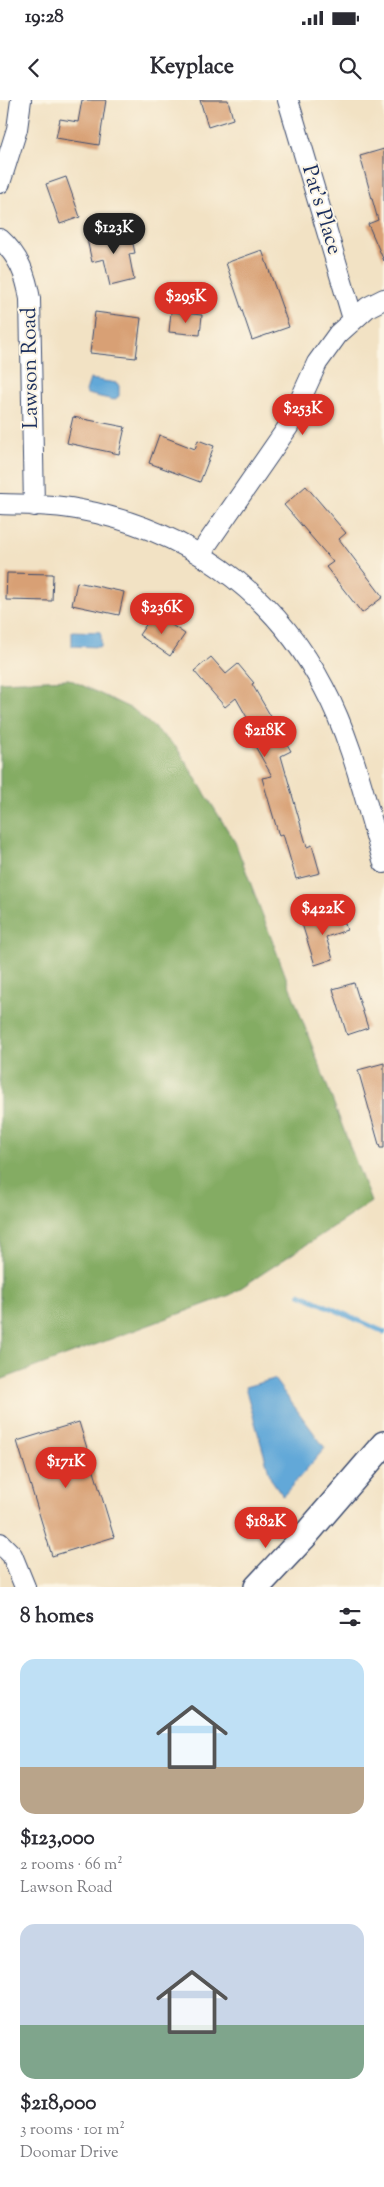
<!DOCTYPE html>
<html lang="en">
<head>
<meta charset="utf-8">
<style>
  :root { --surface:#fff; --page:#f2f2f3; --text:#2b2b33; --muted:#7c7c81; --accent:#d93025 }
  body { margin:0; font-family:"Sorts Mill Goudy",serif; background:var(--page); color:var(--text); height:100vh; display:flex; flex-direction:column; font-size:19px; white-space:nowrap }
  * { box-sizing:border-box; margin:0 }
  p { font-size:16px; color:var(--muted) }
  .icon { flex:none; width:28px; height:28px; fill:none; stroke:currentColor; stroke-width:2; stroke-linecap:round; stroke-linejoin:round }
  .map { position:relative; height:1487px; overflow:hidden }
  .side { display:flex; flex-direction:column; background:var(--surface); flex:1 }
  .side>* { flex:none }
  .price { position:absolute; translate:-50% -42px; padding:0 11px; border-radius:18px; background:var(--accent); color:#fff; font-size:16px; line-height:32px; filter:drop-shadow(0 1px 2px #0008) }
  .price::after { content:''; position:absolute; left:50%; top:30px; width:15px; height:11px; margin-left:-8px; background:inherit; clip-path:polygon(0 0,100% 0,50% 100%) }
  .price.active { background:#222; color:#fff }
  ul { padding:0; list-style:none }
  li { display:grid; align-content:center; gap:10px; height:265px; padding:0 20px }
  li span { display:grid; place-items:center; height:155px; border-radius:15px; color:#555 }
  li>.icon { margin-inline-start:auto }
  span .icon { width:90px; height:90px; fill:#fffc; stroke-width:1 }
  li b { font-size:21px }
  h2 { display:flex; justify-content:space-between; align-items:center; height:60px; padding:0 20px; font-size:21px }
  .status { display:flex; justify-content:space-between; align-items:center; height:35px; padding:0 25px; background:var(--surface); direction:ltr }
  .status svg { height:14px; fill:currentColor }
  header { display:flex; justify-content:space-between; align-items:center; height:65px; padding:0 20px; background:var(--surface); font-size:22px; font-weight:700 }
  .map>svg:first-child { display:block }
  .forest { fill:#84ac63; stroke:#506e60 }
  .water { fill:#62a8d8; stroke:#3e6c9b }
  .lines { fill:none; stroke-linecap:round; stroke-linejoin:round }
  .stream { stroke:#62a8d8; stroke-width:5 }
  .building { fill:#d8a075 }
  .minor-casing { stroke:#3b4a6d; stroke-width:22 }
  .tertiary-casing { stroke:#3b4a6d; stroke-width:28 }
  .minor { stroke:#fff; stroke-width:20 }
  .tertiary { stroke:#fff; stroke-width:25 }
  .labels { text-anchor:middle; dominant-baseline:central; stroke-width:4; stroke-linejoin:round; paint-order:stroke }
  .street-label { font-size:21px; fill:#1b2f5e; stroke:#fcf5e5 }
</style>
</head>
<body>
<div class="status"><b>19:28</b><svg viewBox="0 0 49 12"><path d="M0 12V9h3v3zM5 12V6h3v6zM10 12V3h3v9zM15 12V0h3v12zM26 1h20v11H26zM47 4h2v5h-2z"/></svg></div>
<header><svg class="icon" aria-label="back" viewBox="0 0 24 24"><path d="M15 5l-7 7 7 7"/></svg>Keyplace<svg class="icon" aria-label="search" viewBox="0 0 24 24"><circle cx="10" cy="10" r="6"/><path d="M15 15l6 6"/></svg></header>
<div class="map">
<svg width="384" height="1487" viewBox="0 0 384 1487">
  <rect width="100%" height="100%" fill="#fcf5e5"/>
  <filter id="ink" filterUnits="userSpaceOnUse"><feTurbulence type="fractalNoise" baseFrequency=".02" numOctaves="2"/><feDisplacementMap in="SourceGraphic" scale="10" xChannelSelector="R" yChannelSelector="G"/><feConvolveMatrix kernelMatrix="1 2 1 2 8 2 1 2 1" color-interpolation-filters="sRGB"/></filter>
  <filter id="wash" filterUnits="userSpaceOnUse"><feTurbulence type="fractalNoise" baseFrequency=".0096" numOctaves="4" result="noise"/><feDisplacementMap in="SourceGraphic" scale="20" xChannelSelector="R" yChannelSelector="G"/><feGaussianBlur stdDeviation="1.12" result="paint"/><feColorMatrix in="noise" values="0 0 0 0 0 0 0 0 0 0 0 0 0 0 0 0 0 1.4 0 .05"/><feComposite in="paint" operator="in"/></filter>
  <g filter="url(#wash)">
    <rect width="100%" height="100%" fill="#f2e2c4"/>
    <path class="forest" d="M69 579 134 610 177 648 235 742 371 1102 230 1195 0 1280V582Z"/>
    <path class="water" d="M90 279 117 283 119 286V296L114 300 87 294 86 291Z
      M72 531 101 532V547L72 546Z
      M274 1279 325 1348 283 1396 271 1379 245 1287Z"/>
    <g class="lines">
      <path class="stream" d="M300 1194 384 1232"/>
    </g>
    <g id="blocks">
      <path class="building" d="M82 0H106L99 45 56 38 60 19 78 22Z
        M200 0H228L233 19 208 27Z
        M384 49V161L368 124 378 120 360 56Z
        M66 77 80 117 60 124 46 84Z
        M130 130 135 153 129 154 134 180 110 186 104 159 92 162 87 139Z
        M262 150 289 227 252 240 226 163Z
        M95 212 141 218 136 258 90 253Z
        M171 212 202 215 200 235 169 232Z
        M73 317 125 327 119 354 67 343Z
        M159 335 195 349 198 340 214 346 200 382 149 363Z
        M306 386 346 433 339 439 383 497 362 513 326 467 333 462 284 405Z
        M7 473 53 474 52 501 6 500Z
        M77 482 124 492 119 515 72 505Z
        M154 513 185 534 170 556 139 535Z
        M211 557 226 574 238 564 254 583 252 584 291 651 281 656 307 747 312 745 320 773 296 779 283 734 279 736 262 678 272 676 247 632 253 628 236 598 225 607 194 571Z
        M341 812 347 830 326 837 333 859 315 865 302 824Z
        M354 883 368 928 347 935 333 889Z
        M384 963V1048H380L358 970Z
        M79 1322 114 1437 52 1456 17 1341Z"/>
    </g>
  </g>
  <g filter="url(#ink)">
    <use href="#blocks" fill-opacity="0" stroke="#3b4a6d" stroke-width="1"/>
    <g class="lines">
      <defs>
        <path id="minor" d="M288 0 353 219
          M0 83 17 29 21 0
          M0 139C19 156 26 175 30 199L34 406
          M0 404C25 405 51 404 76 409 184 428 273 490 324 588 353 642 366 705 384 763
          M200 454 288 327 317 263 338 234 368 207 384 199
          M0 1443 12 1455 25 1487"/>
        <path id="tertiary" d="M257 1487 303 1438 384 1344"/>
      </defs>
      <use href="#minor" class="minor-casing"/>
      <use href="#tertiary" class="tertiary-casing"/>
      <use href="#minor" class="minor"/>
      <use href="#tertiary" class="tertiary"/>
    </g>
  </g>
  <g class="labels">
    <g class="street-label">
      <text transform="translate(321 110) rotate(73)">Pat's Place</text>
      <text transform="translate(31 268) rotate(-91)">Lawson Road</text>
    </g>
  </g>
</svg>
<b class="price active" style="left:114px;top:155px">$123K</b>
<b class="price" style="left:186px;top:224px">$295K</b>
<b class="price" style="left:303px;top:336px">$253K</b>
<b class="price" style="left:162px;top:535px">$236K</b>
<b class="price" style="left:265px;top:658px">$218K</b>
<b class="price" style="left:323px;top:836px">$422K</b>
<b class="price" style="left:66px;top:1389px">$171K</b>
<b class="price" style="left:266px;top:1449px">$182K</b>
</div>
<section class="side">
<h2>8 homes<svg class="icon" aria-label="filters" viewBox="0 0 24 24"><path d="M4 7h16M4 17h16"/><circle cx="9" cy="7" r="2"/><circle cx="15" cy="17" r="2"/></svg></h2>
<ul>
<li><span style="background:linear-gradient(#bfe0f5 70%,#b9a48a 0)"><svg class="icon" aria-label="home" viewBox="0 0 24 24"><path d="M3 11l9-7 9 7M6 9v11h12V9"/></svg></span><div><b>$123,000</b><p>2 rooms · 66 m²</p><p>Lawson Road</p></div></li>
<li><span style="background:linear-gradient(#c9d6e8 65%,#7fa58c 0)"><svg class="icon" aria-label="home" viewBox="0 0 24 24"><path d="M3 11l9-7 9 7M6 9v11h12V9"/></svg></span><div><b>$218,000</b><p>3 rooms · 101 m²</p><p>Doomar Drive</p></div></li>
</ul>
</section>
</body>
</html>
